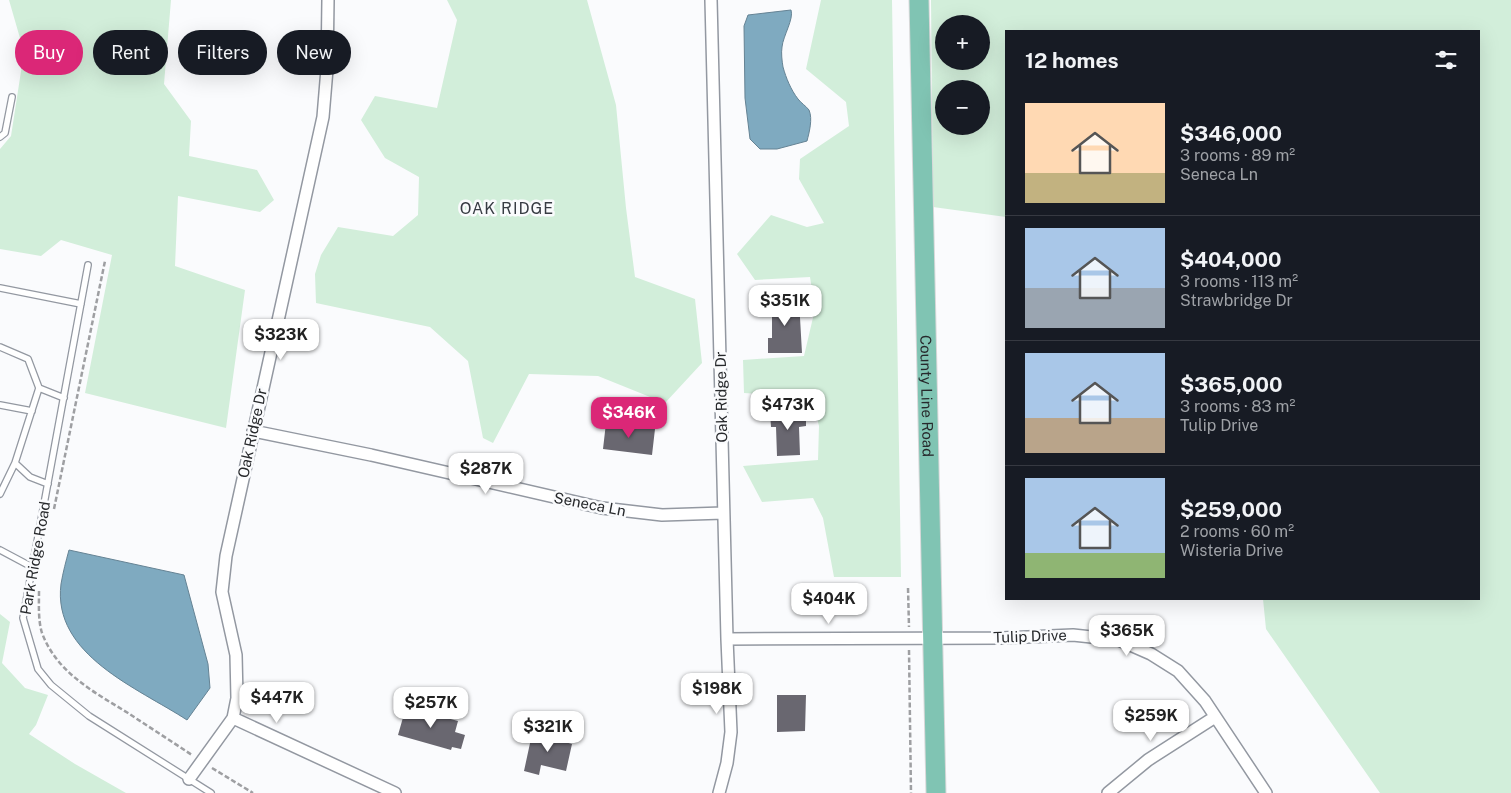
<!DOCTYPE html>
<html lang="en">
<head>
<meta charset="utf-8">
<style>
  :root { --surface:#171b24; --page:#242831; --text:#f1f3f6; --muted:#9ea1a6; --line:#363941; --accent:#db2777 }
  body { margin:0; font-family:"Public Sans",sans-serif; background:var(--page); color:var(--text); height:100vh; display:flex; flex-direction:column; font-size:19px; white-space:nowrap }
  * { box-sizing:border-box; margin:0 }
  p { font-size:16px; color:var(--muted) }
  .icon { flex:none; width:28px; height:28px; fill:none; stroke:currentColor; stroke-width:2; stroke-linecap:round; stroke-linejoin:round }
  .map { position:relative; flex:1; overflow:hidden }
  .drawer { position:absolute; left:1005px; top:30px; width:475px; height:570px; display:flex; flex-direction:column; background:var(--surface); border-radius:0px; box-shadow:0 5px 20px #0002 }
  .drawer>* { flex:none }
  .banner { position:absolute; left:15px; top:30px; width:475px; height:45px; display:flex; gap:10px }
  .buttons { position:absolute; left:935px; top:15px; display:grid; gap:10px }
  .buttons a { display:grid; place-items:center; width:55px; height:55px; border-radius:50%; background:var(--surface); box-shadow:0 5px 20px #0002; font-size:25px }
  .price { position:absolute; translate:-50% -42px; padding:0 11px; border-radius:10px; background:#fff; color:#222; font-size:16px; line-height:32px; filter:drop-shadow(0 1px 2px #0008) }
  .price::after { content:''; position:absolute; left:50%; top:30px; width:15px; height:11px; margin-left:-8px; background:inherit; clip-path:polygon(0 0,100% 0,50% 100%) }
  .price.active { background:var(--accent); color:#fff }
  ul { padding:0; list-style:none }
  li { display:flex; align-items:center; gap:15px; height:125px; padding:0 20px }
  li+li { border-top:1px solid var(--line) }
  li span { display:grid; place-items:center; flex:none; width:140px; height:100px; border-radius:0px; color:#555 }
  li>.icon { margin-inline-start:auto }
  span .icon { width:60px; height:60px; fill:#fffc; stroke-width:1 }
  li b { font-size:21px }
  h2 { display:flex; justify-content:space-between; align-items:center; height:60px; padding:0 20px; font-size:21px }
  .tag { padding:0 18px; border-radius:22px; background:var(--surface); box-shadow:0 5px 20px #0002; font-size:18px; line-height:45px }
  .tag.active { background:var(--accent); color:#fff }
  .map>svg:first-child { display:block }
  .green { fill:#d2eeda; fill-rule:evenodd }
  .water { fill:#7faac0; stroke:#658394 }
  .building { fill:#696770 }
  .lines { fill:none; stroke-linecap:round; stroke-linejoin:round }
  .lane-casing { stroke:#9398a1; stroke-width:8 }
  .street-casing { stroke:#9398a1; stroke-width:14 }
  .primary-casing { stroke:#d8d8d9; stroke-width:21 }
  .path { stroke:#9e9fa2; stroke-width:2.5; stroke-dasharray:5 2.5; stroke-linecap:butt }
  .lane { stroke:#fff; stroke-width:5.5 }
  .street { stroke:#fff; stroke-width:11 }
  .primary { stroke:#80c4b3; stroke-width:19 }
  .labels { text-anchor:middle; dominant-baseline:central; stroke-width:5; stroke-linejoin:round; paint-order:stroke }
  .street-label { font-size:15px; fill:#27292c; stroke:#fafbfd }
  .neighbourhood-label { font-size:16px; letter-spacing:1px; fill:#373c43; stroke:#fafbfd }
</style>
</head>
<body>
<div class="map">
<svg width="1511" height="793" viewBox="0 0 1511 793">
  <rect width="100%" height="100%" fill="#fafbfd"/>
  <path class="green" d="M9 0H171L164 84 191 121 189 156 257 170 274 200 260 212 178 196 175 266 245 290 226 428 85 393 112 255 61 240 41 256 0 249V149L11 136 24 52Z
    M447 0H587L616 105 626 208 635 277 695 299 702 363 665 403 598 376 529 374 493 443 483 438 468 361 430 327 316 303 315 274 321 255 338 227 393 236 418 215 419 177 385 158 361 120 375 96 437 108 457 20Z
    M821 0H892L901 577H834L823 518 813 498 762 502 743 466 818 460 819 426 812 397 744 393 743 360 804 356 815 309 810 277 755 280 737 254 771 215 807 227 824 223 799 179 800 159 849 126 846 102 806 69Z
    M931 0H1511V793H1380L1266 629 1263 599H1479V31H1006V217L933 207ZM944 24H981V61H944ZM944 89H981V126H944Z
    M0 614 10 622 2 663 25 688 48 695 36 725 29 734 75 764 126 793H0Z"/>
  <path class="water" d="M791 10C794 19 783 36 782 47 781 53 782 61 783 67 786 78 791 90 798 99 801 103 806 106 809 110 813 119 809 133 807 141L777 149H760L750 139 745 98 744 26 748 15Z
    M69 550 184 575 208 664 210 688 187 720C138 688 52 655 61 584 63 572 66 561 69 550Z"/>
  <path class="building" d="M799 300 802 353H768V338H772V315H766V301Z
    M806 410V426L799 427 800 455 777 456 776 427H771L770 412Z
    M606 423 655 429 652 455 603 449Z
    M777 695H806L805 731 777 732Z
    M406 707 458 721 455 732 465 735 461 749 452 747 451 750 398 735Z
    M549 732 567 736 565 742 572 744 566 771 541 765 539 775 524 771 532 734 547 737Z"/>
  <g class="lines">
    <defs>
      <path id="lane" d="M0 137 5 133 12 97
        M88 265 23 618 38 669 51 685 89 716 211 793
        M0 288 81 304
        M0 347 28 359 39 388 64 398
        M39 388 15 463 30 477 48 484
        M0 405 32 411
        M0 494 15 463
        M0 550 32 567"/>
      <path id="street" d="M711 0 727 639 731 732 727 763 719 793
        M253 431 371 455 602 508 662 515 723 513
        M727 639 1003 638 1073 635 1119 640 1151 654 1178 671 1205 701 1266 793
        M233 718 237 698 236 655 222 592 226 556 323 117 327 69 328 0
        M189 779 233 718 395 793
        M1108 793 1148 760 1215 717"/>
      <g id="primary">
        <path id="s1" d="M919 0 936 793"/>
      </g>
    </defs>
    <use href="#lane" class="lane-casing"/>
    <use href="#street" class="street-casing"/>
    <use href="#primary" class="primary-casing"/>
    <path class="path" d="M54 509 105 261
      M908 588 909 627
      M39 591C39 605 38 620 42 633 57 673 94 692 128 713 149 727 171 741 192 755
      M909 650 911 793
      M212 768 253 793"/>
    <use href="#lane" class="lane"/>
    <use href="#street" class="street"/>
    <use href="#primary" class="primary"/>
  </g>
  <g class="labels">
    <g class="street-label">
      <text transform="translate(721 397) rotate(-91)">Oak Ridge Dr</text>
      <text stroke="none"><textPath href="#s1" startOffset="396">County Line Road</textPath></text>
      <text transform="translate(252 433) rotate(-78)">Oak Ridge Dr</text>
      <text transform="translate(590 504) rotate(11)">Seneca Ln</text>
      <text transform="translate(35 558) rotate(-80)">Park Ridge Road</text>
      <text transform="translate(1030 636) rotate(-2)">Tulip Drive</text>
    </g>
    <g class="neighbourhood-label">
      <text x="507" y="208">OAK RIDGE</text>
    </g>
  </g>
</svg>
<div class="buttons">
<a>+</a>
<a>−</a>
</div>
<b class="price" style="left:785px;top:327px">$351K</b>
<b class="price" style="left:281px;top:361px">$323K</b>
<b class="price" style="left:788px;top:431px">$473K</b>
<b class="price active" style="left:629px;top:439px">$346K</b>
<b class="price" style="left:486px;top:495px">$287K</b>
<b class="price" style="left:829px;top:625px">$404K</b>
<b class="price" style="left:1127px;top:657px">$365K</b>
<b class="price" style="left:717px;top:715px">$198K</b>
<b class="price" style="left:277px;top:724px">$447K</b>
<b class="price" style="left:431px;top:729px">$257K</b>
<b class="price" style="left:1151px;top:742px">$259K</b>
<b class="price" style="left:548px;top:753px">$321K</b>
<div class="banner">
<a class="tag active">Buy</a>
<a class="tag">Rent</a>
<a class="tag">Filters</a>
<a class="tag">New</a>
</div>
<section class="drawer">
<h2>12 homes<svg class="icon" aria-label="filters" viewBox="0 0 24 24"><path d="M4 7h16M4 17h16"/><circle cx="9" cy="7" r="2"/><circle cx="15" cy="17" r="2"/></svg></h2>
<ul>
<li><span style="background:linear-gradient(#ffd9b3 70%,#c2b280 0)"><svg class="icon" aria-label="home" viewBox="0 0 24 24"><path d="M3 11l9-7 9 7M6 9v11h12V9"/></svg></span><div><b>$346,000</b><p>3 rooms · 89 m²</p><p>Seneca Ln</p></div></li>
<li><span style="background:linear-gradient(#a9c7e8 60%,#9aa5b1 0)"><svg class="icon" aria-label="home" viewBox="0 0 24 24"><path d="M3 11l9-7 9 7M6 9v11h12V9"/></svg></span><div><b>$404,000</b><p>3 rooms · 113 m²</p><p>Strawbridge Dr</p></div></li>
<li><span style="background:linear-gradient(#a9c7e8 65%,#b9a48a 0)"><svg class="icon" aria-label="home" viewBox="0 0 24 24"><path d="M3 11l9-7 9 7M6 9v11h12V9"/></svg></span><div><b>$365,000</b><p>3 rooms · 83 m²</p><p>Tulip Drive</p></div></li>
<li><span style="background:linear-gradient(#a9c7e8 75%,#8fb573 0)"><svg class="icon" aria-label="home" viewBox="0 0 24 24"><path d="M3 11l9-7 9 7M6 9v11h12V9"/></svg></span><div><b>$259,000</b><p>2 rooms · 60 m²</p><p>Wisteria Drive</p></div></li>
</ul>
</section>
</div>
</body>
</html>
